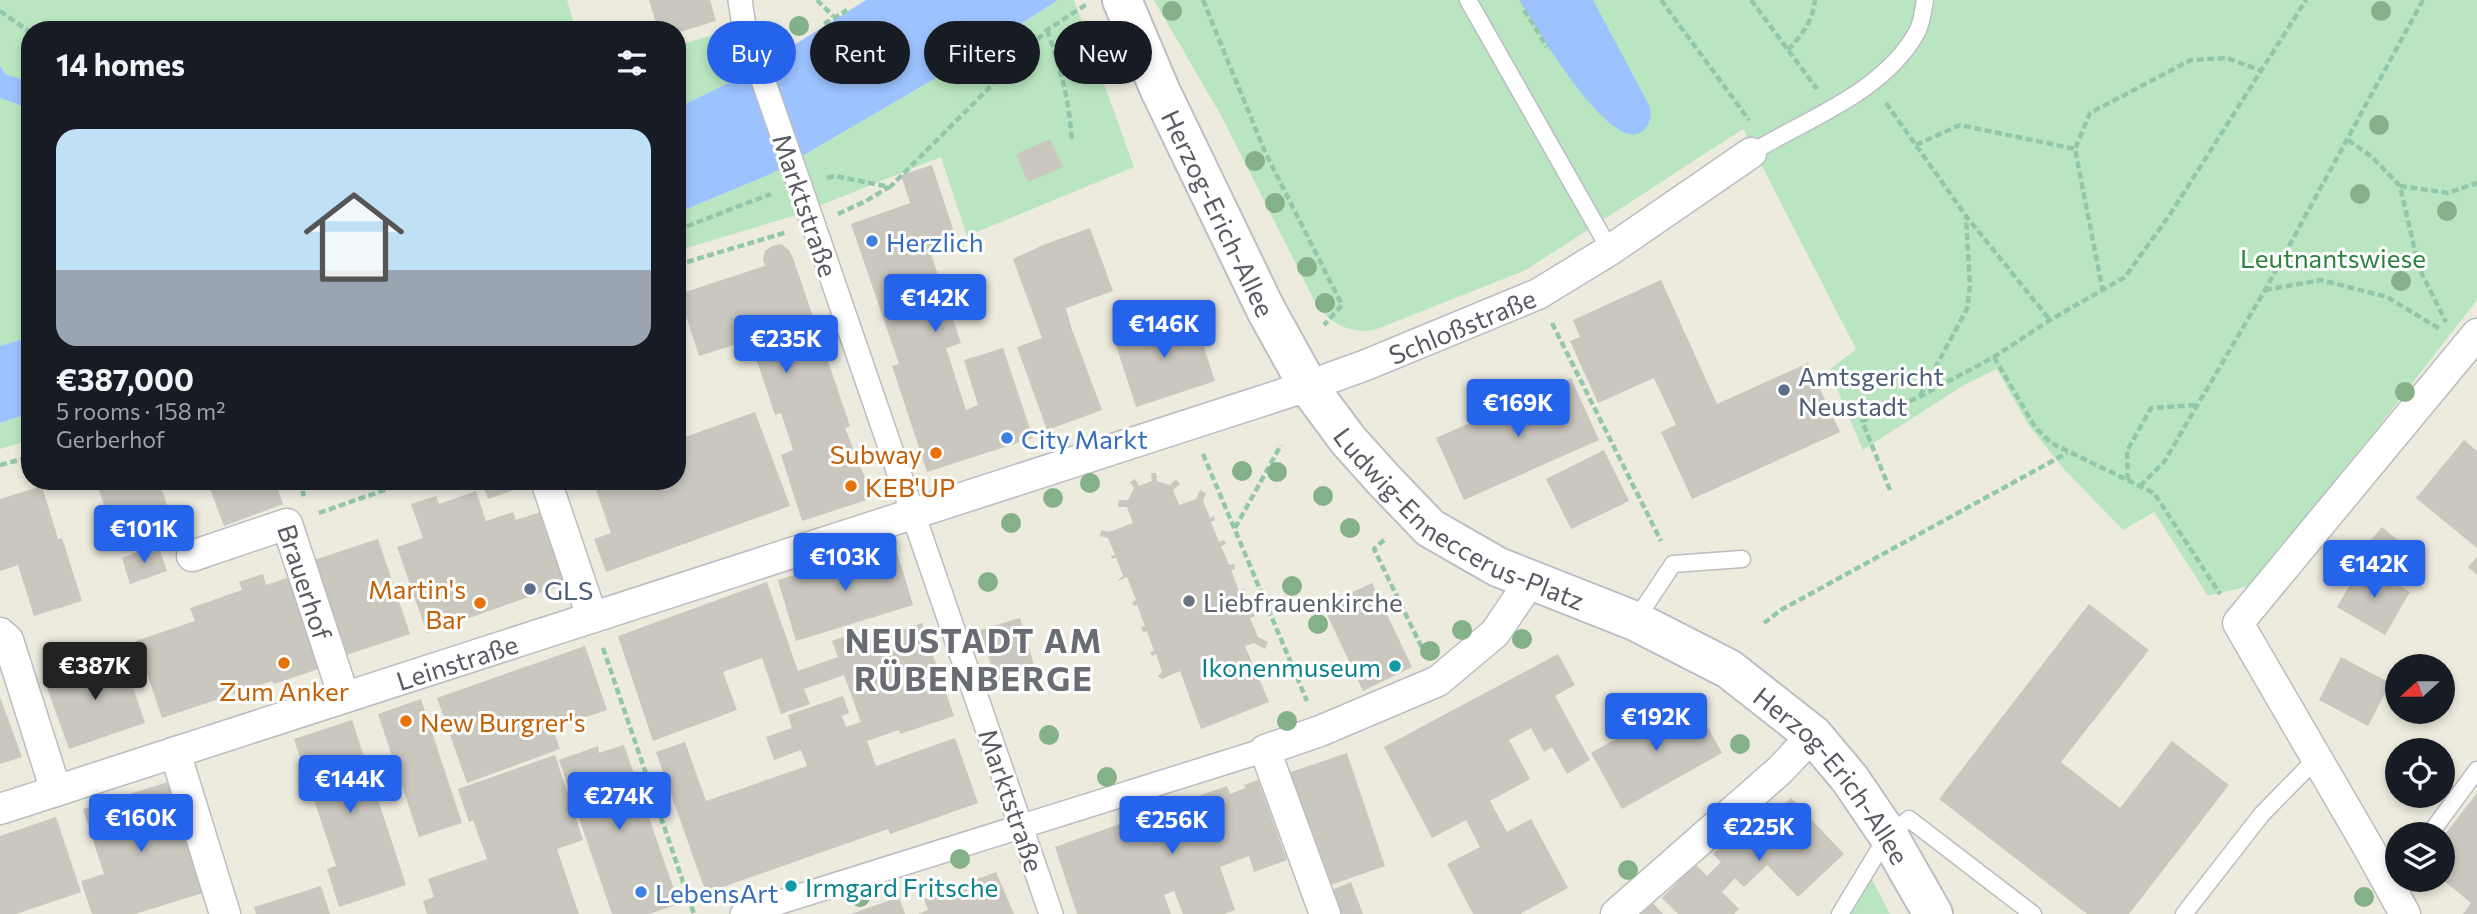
<!DOCTYPE html>
<html lang="en">
<head>
<meta charset="utf-8">
<style>
  :root { --surface:#171b24; --page:#20242c; --text:#f1f3f6; --muted:#9ea1a6; --accent:#2563eb }
  body { margin:0; font-family:Commissioner,sans-serif; background:var(--page); color:var(--text); height:100vh; display:flex; flex-direction:column; font-size:26px; white-space:nowrap }
  * { box-sizing:border-box; margin:0 }
  p { font-size:23px; color:var(--muted) }
  .icon { flex:none; width:38px; height:38px; fill:none; stroke:currentColor; stroke-width:2; stroke-linecap:round; stroke-linejoin:round }
  .map { position:relative; flex:1; overflow:hidden }
  .panel { position:absolute; left:21px; top:21px; width:665px; height:469px; display:flex; flex-direction:column; background:var(--surface); border-radius:28px; box-shadow:0 4px 10px #0003 }
  .panel>* { flex:none }
  .guide { position:absolute; left:707px; top:21px; width:665px; height:63px; display:flex; gap:14px }
  .needle { width:46px; rotate:249deg }
  .controls { position:absolute; left:2385px; top:654px; display:grid; gap:14px }
  .controls a { display:grid; place-items:center; width:70px; height:70px; border-radius:50%; background:var(--surface); box-shadow:0 4px 10px #0003; font-size:35px }
  .price { position:absolute; translate:-50% -60px; padding:0 16px; border-radius:7px; background:var(--accent); color:#fff; font-size:23px; line-height:46px; filter:drop-shadow(0 2px 4px #0008) }
  .price::after { content:''; position:absolute; left:50%; top:42px; width:21px; height:16px; margin-left:-10px; background:inherit; clip-path:polygon(0 0,100% 0,50% 100%) }
  .price.active { background:#222; color:#fff }
  ul { padding:0; list-style:none }
  li { display:grid; align-content:center; gap:14px; height:371px; padding:0 35px }
  li span { display:grid; place-items:center; height:217px; border-radius:21px; color:#555 }
  li>.icon { margin-inline-start:auto }
  span .icon { width:126px; height:126px; fill:#fffc; stroke-width:1 }
  li b { font-size:30px }
  h2 { display:flex; justify-content:space-between; align-items:center; height:84px; padding:0 35px; font-size:30px }
  .tag { padding:0 24px; border-radius:32px; background:var(--surface); box-shadow:0 4px 10px #0003; font-size:24px; line-height:63px }
  .tag.active { background:var(--accent); color:#fff }
  .map>svg:first-child { display:block }
  .green { fill:#b9e6c0 }
  .water { fill:#9cc3ff }
  .building { fill:#c9c7be }
  .lines { fill:none; stroke-linecap:round; stroke-linejoin:round }
  .service-casing { stroke:#bcbdc4; stroke-width:19 }
  .pedestrian-casing { stroke:#bcbdc4; stroke-width:26 }
  .minor-casing { stroke:#bcbdc4; stroke-width:33 }
  .secondary-casing { stroke:#bcbec6; stroke-width:42 }
  .path { stroke:#92c7a9; stroke-width:4.5; stroke-dasharray:7 3.5; stroke-linecap:butt }
  .service { stroke:#fff; stroke-width:16 }
  .pedestrian { stroke:#fff; stroke-width:23 }
  .minor { stroke:#fff; stroke-width:30 }
  .secondary { stroke:#fff; stroke-width:38 }
  .pedestrian-bridge-casing { stroke:#bcbdc4; stroke-width:26; stroke-linecap:butt }
  .pedestrian-bridge { stroke:#fff; stroke-width:23 }
  .tree { fill:#84b187 }
  .shop-dot { fill:#3f7fe0; stroke:#fff; stroke-width:2.5 }
  .service-dot { fill:#5c6f8a; stroke:#fff; stroke-width:2.5 }
  .food-dot { fill:#e8710a; stroke:#fff; stroke-width:2.5 }
  .worship-dot { fill:#6b7280; stroke:#fff; stroke-width:2.5 }
  .culture-dot { fill:#0f9aa8; stroke:#fff; stroke-width:2.5 }
  .labels { text-anchor:middle; dominant-baseline:central; stroke-width:6; stroke-linejoin:round; paint-order:stroke }
  .street-label { font-size:26px; fill:#585a61; stroke:#fff }
  .shop-label { font-size:26px; fill:#366cbe; stroke:#fff; text-anchor:start }
  .park-label { font-size:26px; fill:#2e8240; stroke:#fff }
  .service-label { font-size:26px; fill:#4e5e75; stroke:#fff; text-anchor:start }
  .food-label { font-size:26px; fill:#c56008; stroke:#fff; text-anchor:end }
  .worship-label { font-size:26px; fill:#5b616d; stroke:#fff; text-anchor:start }
  .culture-label { font-size:26px; fill:#0d838f; stroke:#fff; text-anchor:end }
  .district-label { font-size:33px; font-weight:bold; letter-spacing:2px; fill:#696c73; stroke:#fff }
</style>
</head>
<body>
<div class="map">
<svg width="2477" height="914" viewBox="0 0 2477 914">
  <rect width="100%" height="100%" fill="#ecebde"/>
  <path class="green" d="M0 0H567L576 30H30V82L5 74 0 65Z
    M1058 0H1074L1134 167 967 236 941 157 796 215 677 251V213L773 173 948 71Z
    M1154 0H2477V300L2256 584 2208 596 2154 512 2123 530 2063 468 2027 423 1997 369 1964 385 1863 450 1829 370 1856 349 1743 129 1526 270 1377 329C1352 335 1335 325 1318 308L1223 119Z
    M735 28 751 72 677 108V46Z
    M0 98 30 109V337L0 346Z
    M30 413V440L0 449V423Z
    M1869 874 1890 914H1848Z"/>
  <path class="water" d="M866 0H1058L948 71 773 173 677 213V108L751 72Z
    M1519 0H1593L1649 105C1652 114 1651 122 1645 129 1615 164 1532 21 1519 0Z
    M0 65 5 74 30 82V109L0 98Z
    M30 337V413L0 423V346Z"/>
  <path class="building" d="M649 0H710L716 21 677 33V30H658Z
    M1050 139 1063 167 1028 182 1016 154Z
    M932 165 956 238 929 248 961 343 946 348 966 410 978 405 964 360 1003 348 1033 438 927 472 892 366 899 364 851 224 910 203 901 175Z
    M1090 228 1113 291 1066 308 1071 327 1102 410 1047 430 1017 347 1042 338 1013 259 1043 245Z
    M781 244 789 250 793 258 850 426 845 428 873 498 802 521 781 455 793 450 781 413 775 415 750 340 699 356 679 294 765 266 763 259 765 251 772 246Z
    M1661 280 1717 404 1808 363 1840 432 1692 499 1661 432 1676 425 1654 378 1598 403 1570 341 1580 337 1573 320Z
    M1193 314 1215 381 1136 407 1114 339Z
    M1571 378 1599 440 1464 500 1436 438Z
    M755 412 790 506 606 572 594 539 611 533 593 481H677V440Z
    M2464 440 2477 451V548L2416 498Z
    M1604 450 1629 501 1571 529 1546 479Z
    M1151 473H1156L1157 481 1170 485 1176 479 1180 484 1173 490 1179 505 1196 499 1200 490 1206 493 1203 501 1210 518 1214 516 1215 520 1211 522 1219 542 1224 540 1226 544 1221 546 1229 565 1234 564 1235 569 1231 570 1239 591 1244 588 1245 592 1241 594 1248 614 1253 612 1255 616 1250 618 1258 637 1268 642 1265 649 1254 643 1245 646 1269 702 1201 729 1180 671 1162 679 1158 676 1162 672 1156 654 1152 656 1150 652 1154 651 1147 631 1143 632 1141 627 1145 626 1137 605 1134 606 1132 602 1136 600 1127 577 1116 582 1123 576 1116 557 1112 559 1111 556 1115 555 1108 538 1100 536 1101 530 1109 532 1133 523 1127 507H1118L1119 500H1128L1134 488 1130 482 1135 479 1139 486 1152 481Z
    M96 481H159L171 517 114 535Z
    M207 481H275L283 504 224 526Z
    M319 481H340V482L321 488Z
    M481 481H537L538 482 488 499Z
    M42 486 58 539 62 538 82 601 34 616 18 565 0 571V499Z
    M476 491 486 521 513 512 516 520 544 511 568 583 427 633 397 547 423 538 411 504 436 496 439 504Z
    M2382 527 2406 547 2392 563 2364 548Z
    M378 539 410 634 346 655 314 560Z
    M158 545 167 571 130 584 122 558Z
    M895 545 913 605 796 641 778 580Z
    M2477 557V575L2468 567Z
    M2362 564 2410 592 2385 635 2337 607Z
    M263 574 266 585 290 577 321 668 274 684 272 681 162 718 136 641 195 621 190 608 242 590 239 582Z
    M767 582 798 671 838 657 832 641 864 630 869 642 922 623 954 716 900 734 899 730 867 741 876 766 955 738 978 803 890 834 888 829 706 893 656 752 685 742 706 801 807 766 801 750 774 760 766 737 792 728 788 715 843 696 849 713 842 716 846 727 861 722 844 675 804 689 810 704 781 714 762 658 723 672 737 710 653 741 618 636Z
    M1372 583 1412 667 1363 691 1323 606Z
    M2089 604 2149 650 2061 762 2120 808 2172 741 2229 785 2129 914H2087L1939 799Z
    M1020 618 1036 672 997 684 980 630Z
    M585 646 607 710 565 724 563 719 551 724 560 749 467 783 437 698Z
    M1558 654 1575 685 1555 696 1590 760 1567 774 1552 747 1544 752 1531 728 1509 740 1530 779 1490 801 1507 832 1531 819 1568 888 1520 914H1473L1447 864 1480 847 1466 820 1432 838 1384 747Z
    M122 655 145 723 69 749 45 682Z
    M2341 657 2390 683 2368 726 2319 700Z
    M0 697 22 757 0 764Z
    M1691 697 1722 753 1622 809 1591 753Z
    M421 699 462 823 419 837 378 714Z
    M352 720 406 885 339 907 327 869 336 866 294 739Z
    M624 745 679 904 649 914H612L559 760 598 746 599 753Z
    M1347 753 1385 866 1325 887 1285 774Z
    M555 755 583 840 557 849 579 914H427L423 901 434 897 428 879 487 859 473 820 469 822 458 789Z
    M1258 780 1287 860 1254 872 1249 856 1220 867 1235 910 1224 914H1183L1174 891 1164 895 1171 914H1077L1055 847 1227 786 1230 794 1246 788 1244 785Z
    M171 781 206 892 135 914H92L81 881 104 874 83 809Z
    M2477 793V914H2463L2471 903 2443 880V837Z
    M1791 798 1844 854 1798 897 1767 865 1744 887 1735 878 1722 892 1739 909 1734 914H1678L1662 898 1695 864 1707 876 1721 862 1713 854 1737 832 1745 841Z
    M56 817 81 892 16 914H0V836Z
    M996 872 1014 914H918L928 910 924 899Z
    M1351 882 1363 914H1338L1329 891Z
    M321 886 330 914H256L254 907Z
    M899 897 905 914H851Z
    M1651 901 1663 914H1638Z"/>
  <g class="lines">
    <defs>
      <path id="service" d="M1468 0 1610 250
        M1751 153C1808 118 1883 93 1917 32 1922 23 1923 10 1925 0
        M1635 621 1673 564 1742 559
        M2429 835 2477 770
        M1840 914 1888 835 1909 819 2033 914
        M2184 914 2262 814 2317 758"/>
      <path id="pedestrian" d="M740 0 744 26 753 51
        M809 212 1051 914
        M742 914 1265 750"/>
      <g id="minor">
        <path d="M546 481 592 617"/>
        <path id="s1" d="M192 556 287 524 344 697"/>
        <path d="M0 633 8 640 56 791"/>
        <path d="M175 752 225 914"/>
        <path id="s2" d="M0 809 1308 386 1366 365 1538 294 1610 250 1751 153"/>
        <path d="M1325 914 1265 750 1320 731 1438 681 1495 633 1531 580"/>
        <path d="M1616 914 1780 770 1813 735"/>
        <path d="M2405 914 2367 845 2238 623 2477 334"/>
      </g>
      <g id="secondary">
        <path id="s3" d="M1122 0 1160 90 1266 310 1308 386 1348 440 1383 479 1430 528 1498 567 1635 621 1729 669 1813 735 1850 779 1888 835 1933 914"/>
      </g>
    </defs>
    <use href="#service" class="service-casing"/>
    <use href="#pedestrian" class="pedestrian-casing"/>
    <use href="#minor" class="minor-casing"/>
    <use href="#secondary" class="secondary-casing"/>
    <path class="path" d="M817 0 833 16
      M1203 0 1265 152 1342 305 1324 325
      M1661 0 1749 120
      M1751 0 1817 89
      M1524 10 1547 47
      M0 11 30 32
      M824 24 847 10
      M1047 30C1061 69 1069 99 1072 142
      M1788 50C1802 35 1813 21 1815 0
      M1886 103 1966 216 2050 320
      M2348 140 2372 157 2400 186 2419 268 2446 322
      M1916 145 1960 125 2075 149
      M827 178 835 176 890 187 1047 30 1087 4
      M2400 186 2448 193 2477 183
      M838 214 866 201 889 187
      M677 230 771 194
      M677 265 787 232
      M2265 290 2321 280 2387 297 2440 329
      M2103 292 2075 149 2090 113 2191 60 2227 58 2262 71
      M1552 323 1661 541
      M1994 357 2035 427 2051 443 2154 493 2220 594
      M1920 396 1967 309 1970 286 1966 217
      M1203 454 1307 701
      M0 465 30 457
      M2128 480 2127 451 2151 408 2196 405
      M299 481 304 496
      M2140 486 2164 462 2265 290 2423 0
      M1890 490 1862 421 1919 397 1994 357 2050 320 2125 277 2169 216 2306 0
      M319 513 410 481
      M1235 528 1281 445
      M1384 540 1374 549 1424 652
      M1764 623 1781 610 2067 453
      M603 648 694 914"/>
    <use href="#service" class="service"/>
    <use href="#pedestrian" class="pedestrian"/>
    <use href="#minor" class="minor"/>
    <use href="#secondary" class="secondary"/>
    <defs>
      <path id="pedestrian-bridge" d="M753 51 809 212"/>
    </defs>
    <use href="#pedestrian-bridge" class="pedestrian-bridge-casing"/>
    <use href="#pedestrian-bridge" class="pedestrian-bridge"/>
  </g>
  <g class="tree">
    <circle cx="1172" cy="11" r="10"/>
    <circle cx="2381" cy="11" r="10"/>
    <circle cx="799" cy="26" r="10"/>
    <circle cx="2379" cy="125" r="10"/>
    <circle cx="1255" cy="161" r="10"/>
    <circle cx="2360" cy="194" r="10"/>
    <circle cx="1275" cy="203" r="10"/>
    <circle cx="2447" cy="211" r="10"/>
    <circle cx="1307" cy="267" r="10"/>
    <circle cx="2401" cy="281" r="10"/>
    <circle cx="1325" cy="303" r="10"/>
    <circle cx="2405" cy="392" r="10"/>
    <circle cx="1242" cy="471" r="10"/>
    <circle cx="1277" cy="472" r="10"/>
    <circle cx="1090" cy="483" r="10"/>
    <circle cx="1323" cy="496" r="10"/>
    <circle cx="1053" cy="498" r="10"/>
    <circle cx="1011" cy="523" r="10"/>
    <circle cx="1350" cy="528" r="10"/>
    <circle cx="988" cy="582" r="10"/>
    <circle cx="1292" cy="586" r="10"/>
    <circle cx="1318" cy="624" r="10"/>
    <circle cx="1462" cy="630" r="10"/>
    <circle cx="1522" cy="639" r="10"/>
    <circle cx="1430" cy="651" r="10"/>
    <circle cx="1287" cy="721" r="10"/>
    <circle cx="1049" cy="735" r="10"/>
    <circle cx="1740" cy="744" r="10"/>
    <circle cx="1107" cy="777" r="10"/>
    <circle cx="960" cy="859" r="10"/>
    <circle cx="1628" cy="870" r="10"/>
    <circle cx="860" cy="897" r="10"/>
    <circle cx="2364" cy="897" r="10"/>
  </g>
  <g class="shop-dot">
    <circle cx="872" cy="241" r="7"/>
    <circle cx="1007" cy="438" r="7"/>
    <circle cx="641" cy="892" r="7"/>
  </g>
  <g class="service-dot">
    <circle cx="1784" cy="390" r="7"/>
    <circle cx="530" cy="589" r="7"/>
  </g>
  <g class="food-dot">
    <circle cx="936" cy="453" r="7"/>
    <circle cx="851" cy="486" r="7"/>
    <circle cx="480" cy="603" r="7"/>
    <circle cx="284" cy="663" r="7"/>
    <circle cx="406" cy="721" r="7"/>
  </g>
  <circle class="worship-dot" cx="1189" cy="601" r="7"/>
  <g class="culture-dot">
    <circle cx="1395" cy="666" r="7"/>
    <circle cx="791" cy="886" r="7"/>
  </g>
  <g class="labels">
    <g class="street-label">
      <text transform="translate(806 205) rotate(71)">Marktstraße</text>
      <text stroke="none"><textPath href="#s3" startOffset="234">Herzog-Erich-Allee</textPath></text>
      <text stroke="none"><textPath href="#s2" startOffset="1540">Schloßstraße</textPath></text>
      <text stroke="none"><textPath href="#s3" startOffset="635">Ludwig-Enneccerus-Platz</textPath></text>
      <text stroke="none"><textPath href="#s1" startOffset="161">Brauerhof</textPath></text>
      <text stroke="none"><textPath href="#s2" startOffset="480">Leinstraße</textPath></text>
      <text stroke="none"><textPath href="#s3" startOffset="1097">Herzog-Erich-Allee</textPath></text>
      <text transform="translate(1012 800) rotate(71)">Marktstraße</text>
    </g>
    <g class="shop-label">
      <text x="886" y="241">Herzlich</text>
      <text x="1021" y="438">City Markt</text>
      <text x="655" y="892">LebensArt</text>
    </g>
    <g class="park-label">
      <text x="2333" y="257">Leutnantswiese</text>
    </g>
    <g class="service-label">
      <text x="1798" y="375">Amtsgericht<tspan x="1798" dy="30">Neustadt</tspan></text>
      <text x="544" y="589">GLS</text>
    </g>
    <g class="food-label">
      <text x="922" y="453">Subway</text>
      <text x="865" y="486" text-anchor="start">KEB'UP</text>
      <text x="466" y="588">Martin's<tspan x="466" dy="30">Bar</tspan></text>
      <text x="284" y="690" text-anchor="middle">Zum Anker</text>
      <text x="420" y="721" text-anchor="start">New Burgrer's</text>
    </g>
    <g class="worship-label">
      <text x="1203" y="601">Liebfrauenkirche</text>
    </g>
    <g class="culture-label">
      <text x="1381" y="666">Ikonenmuseum</text>
      <text x="805" y="886" text-anchor="start">Irmgard Fritsche</text>
    </g>
    <g class="district-label">
      <text x="974" y="639">NEUSTADT AM<tspan x="974" dy="38">RÜBENBERGE</tspan></text>
    </g>
  </g>
</svg>
<div class="controls">
<a><svg class="needle" viewBox="-14 -14 28 28"><path d="M0-13l5 13h-10z" fill="#e53935"/><path d="M0 13l5-13h-10z" fill="#9ea1a6"/></svg></a>
<a><svg class="icon" aria-label="locate" viewBox="0 0 24 24"><circle cx="12" cy="12" r="6"/><path d="M12 2v4M12 18v4M2 12h4M18 12h4"/></svg></a>
<a><svg class="icon" aria-label="layers" viewBox="0 0 24 24"><path d="M12 4l9 5-9 5-9-5zM3 14l9 5 9-5"/></svg></a>
</div>
<b class="price" style="left:935px;top:334px">€142K</b>
<b class="price" style="left:1164px;top:360px">€146K</b>
<b class="price" style="left:786px;top:375px">€235K</b>
<b class="price" style="left:1518px;top:439px">€169K</b>
<b class="price" style="left:144px;top:565px">€101K</b>
<b class="price" style="left:845px;top:593px">€103K</b>
<b class="price" style="left:2374px;top:600px">€142K</b>
<b class="price active" style="left:95px;top:702px">€387K</b>
<b class="price" style="left:1656px;top:753px">€192K</b>
<b class="price" style="left:350px;top:815px">€144K</b>
<b class="price" style="left:619px;top:832px">€274K</b>
<b class="price" style="left:141px;top:854px">€160K</b>
<b class="price" style="left:1172px;top:856px">€256K</b>
<b class="price" style="left:1759px;top:863px">€225K</b>
<div class="guide">
<a class="tag active">Buy</a>
<a class="tag">Rent</a>
<a class="tag">Filters</a>
<a class="tag">New</a>
</div>
<section class="panel">
<h2>14 homes<svg class="icon" aria-label="filters" viewBox="0 0 24 24"><path d="M4 7h16M4 17h16"/><circle cx="9" cy="7" r="2"/><circle cx="15" cy="17" r="2"/></svg></h2>
<ul>
<li><span style="background:linear-gradient(#bfe0f5 65%,#9aa5b1 0)"><svg class="icon" aria-label="home" viewBox="0 0 24 24"><path d="M3 11l9-7 9 7M6 9v11h12V9"/></svg></span><div><b>€387,000</b><p>5 rooms · 158 m²</p><p>Gerberhof</p></div></li>
</ul>
</section>
</div>
</body>
</html>
